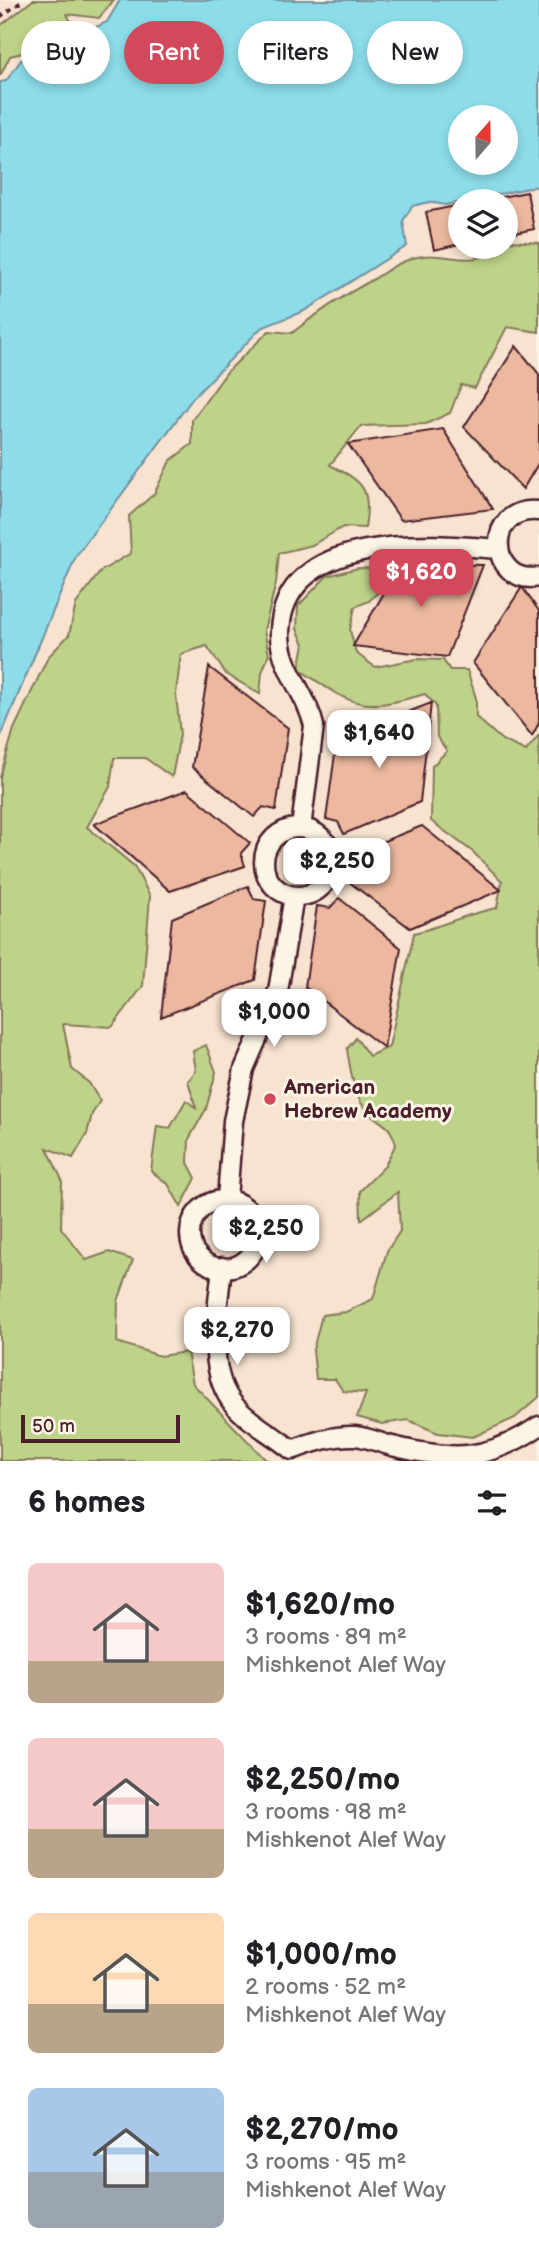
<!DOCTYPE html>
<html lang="en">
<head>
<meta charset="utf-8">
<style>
  :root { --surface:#fff; --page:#f2f2f2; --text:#202124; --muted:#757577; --accent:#d1495b }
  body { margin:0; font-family:"Balsamiq Sans",sans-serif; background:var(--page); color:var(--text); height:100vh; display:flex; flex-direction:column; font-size:26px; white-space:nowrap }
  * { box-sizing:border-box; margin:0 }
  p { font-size:23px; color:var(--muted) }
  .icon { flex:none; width:38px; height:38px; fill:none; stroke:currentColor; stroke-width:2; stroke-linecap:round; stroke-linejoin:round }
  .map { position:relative; height:1461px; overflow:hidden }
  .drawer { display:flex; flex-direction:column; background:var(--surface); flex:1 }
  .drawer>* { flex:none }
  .hud { position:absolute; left:21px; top:21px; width:497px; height:63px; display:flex; gap:14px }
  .needle { width:46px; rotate:20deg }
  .buttons { position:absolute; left:448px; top:105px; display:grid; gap:14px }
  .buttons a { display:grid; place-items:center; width:70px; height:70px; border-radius:50%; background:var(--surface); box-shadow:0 4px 10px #0003; font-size:35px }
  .scale { position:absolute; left:21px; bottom:18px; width:159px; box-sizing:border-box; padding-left:7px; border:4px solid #4a1f2b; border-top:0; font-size:19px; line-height:24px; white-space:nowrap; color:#4a1f2b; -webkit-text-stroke:5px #fcf5e5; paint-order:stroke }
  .price { position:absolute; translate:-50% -60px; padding:0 16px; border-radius:14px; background:#fff; color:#222; font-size:23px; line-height:46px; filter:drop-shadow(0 2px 4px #0008) }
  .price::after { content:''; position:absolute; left:50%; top:42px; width:21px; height:16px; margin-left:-10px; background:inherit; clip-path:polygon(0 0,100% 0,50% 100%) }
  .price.active { background:var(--accent); color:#fff }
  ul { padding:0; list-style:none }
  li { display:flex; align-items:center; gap:21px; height:175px; padding:0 28px }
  li span { display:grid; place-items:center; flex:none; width:196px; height:140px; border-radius:10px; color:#555 }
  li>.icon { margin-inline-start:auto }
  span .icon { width:84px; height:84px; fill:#fffc; stroke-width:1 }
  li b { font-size:30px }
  h2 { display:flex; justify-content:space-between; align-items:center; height:84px; padding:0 28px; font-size:30px }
  .pill { padding:0 24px; border-radius:32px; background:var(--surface); box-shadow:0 4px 10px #0003; font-size:24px; line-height:63px }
  .pill.active { background:var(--accent); color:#fff }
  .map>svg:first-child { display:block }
  .built { fill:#f7e3d0 }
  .green { fill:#bed389; stroke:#84795a; stroke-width:2 }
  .water { fill:#8cdce9; stroke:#72909d; stroke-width:2; fill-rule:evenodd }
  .building { fill:#ecb89f; stroke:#4a1f2b; stroke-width:2 }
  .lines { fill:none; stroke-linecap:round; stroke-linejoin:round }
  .minor-casing { stroke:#4a1f2b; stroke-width:23 }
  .path { stroke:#4a1f2b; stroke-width:3.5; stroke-dasharray:5 5; stroke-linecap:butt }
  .minor { stroke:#fcf5e5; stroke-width:18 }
  .poi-dot { fill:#d1495b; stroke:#fcf5e5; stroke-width:2.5 }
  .labels { text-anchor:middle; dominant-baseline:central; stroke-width:6; stroke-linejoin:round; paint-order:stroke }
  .poi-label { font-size:21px; font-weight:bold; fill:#4a1f2b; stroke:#fcf5e5; text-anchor:start }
</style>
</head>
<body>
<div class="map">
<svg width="539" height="1461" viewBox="0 0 539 1461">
  <rect width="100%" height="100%" fill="#fcf5e5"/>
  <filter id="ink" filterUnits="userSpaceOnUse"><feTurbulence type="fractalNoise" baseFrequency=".0143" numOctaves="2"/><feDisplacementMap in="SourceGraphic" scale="14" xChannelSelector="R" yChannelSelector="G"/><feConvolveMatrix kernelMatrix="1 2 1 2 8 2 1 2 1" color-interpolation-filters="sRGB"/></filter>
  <g filter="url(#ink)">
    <path class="built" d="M0 0H120L107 22 91 29 68 61 21 60 6 81 0 82Z
      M539 186V1461H0V738L76 556 193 398 261 328 304 311 403 221 411 206 429 202 445 205 460 202V247H506V201H464Z"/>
    <path class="green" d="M33 0H114L99 18 67 14 73 26 69 41C47 54 34 49 10 56L0 76V26Z
      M510 241 539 243V332L507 327 475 388 461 385 450 413 426 424 361 426 330 465C364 482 371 488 365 528L343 527 312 545 279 553 276 583 264 630 269 655 262 672 260 694 226 674 207 646 181 654 176 693 180 735 172 777 145 758H114L110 787 87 827 134 866 150 896 143 986 112 1027 63 1024 72 1069 89 1083 100 1101 92 1114 87 1134 73 1158 47 1148 62 1180 61 1228 86 1260 109 1252 133 1260 118 1301 117 1342 160 1356 187 1352 193 1384 267 1461H0V777L14 729 48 657 69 635 76 604 101 571 131 553 129 516 154 494 170 461 192 444V420L227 372 269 331 292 333C318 312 343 296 372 280 383 274 393 265 405 261 447 243 466 278 510 241Z
      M358 568 385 569 386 585 369 601 355 607 350 630 356 653 375 667 417 659 443 660 450 670H467L476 698V717L502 740 526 751 539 735V1397L515 1418 473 1437 438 1433 408 1420 382 1424 357 1417 366 1393 343 1391 335 1379H316L313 1350 322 1315 346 1312 373 1299 387 1251 400 1231 398 1192 361 1220 360 1191 384 1167 396 1144C389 1122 383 1126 368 1112 354 1099 350 1067 347 1049L356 1038 369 1056 389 1047 414 933C443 926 468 913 497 908L502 881 473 852 431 821 432 766 447 751 437 737 436 706 425 694C360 713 353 706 299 669L304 644 297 629 298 606 327 576Z
      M206 1045 216 1072 206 1109 189 1139 188 1163 196 1178 181 1207 168 1184 151 1171 157 1126 170 1128 186 1100 196 1108 188 1081 196 1071 193 1051Z"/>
    <path class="water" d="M120 0H539V186L445 205 429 202 412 206 403 221 407 246 304 311 261 328 193 398 76 556 0 738V82L6 81 21 60 68 61 91 29 107 22ZM460 117H506V163H460Z"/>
    <path class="building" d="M527 192 534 229 506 235V201H480Z
      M460 205V244L434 250 426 212Z
      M516 346 539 374V462L523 489 464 427Z
      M443 429 493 509 401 520 348 444Z
      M401 564 483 565 447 657 353 646Z
      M522 587 539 611V723L532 736 473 663Z
      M209 667 288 728 276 810 263 807 254 817 192 767Z
      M431 703 420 802 344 834 338 822 326 819 337 740Z
      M187 790 250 843 241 853 245 866 170 891 94 824Z
      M422 826 501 890 410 928 344 878 352 868 348 855Z
      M248 886 254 899 266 901 255 980 161 1017 172 918Z
      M339 898 401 948 384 1048 305 987 317 906 330 908Z"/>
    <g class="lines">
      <defs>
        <path id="minor" d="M539 511C482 505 489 587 539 577
          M301 828 314 726C307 693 279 668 280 632 283 531 430 543 498 549
          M264 862a34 34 0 1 1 68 0a34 34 0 1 1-68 0Z
          M227 1199 233 1121 244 1069 278 991 294 896
          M190 1234a34 34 0 1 1 68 0a34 34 0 1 1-68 0Z
          M222 1267C218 1309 204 1371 235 1406 250 1423 274 1435 292 1450
          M292 1450C312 1442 333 1435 355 1436 367 1437 380 1443 392 1446 453 1461 488 1461 539 1426"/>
      </defs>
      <use href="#minor" class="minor-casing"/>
      <path class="path" d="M0 17 24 0"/>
      <use href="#minor" class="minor"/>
    </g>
  </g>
  <circle class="poi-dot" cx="270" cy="1099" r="7"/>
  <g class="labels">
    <g class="poi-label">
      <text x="284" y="1087">American<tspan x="284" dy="24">Hebrew Academy</tspan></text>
    </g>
  </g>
</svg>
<div class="buttons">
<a><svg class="needle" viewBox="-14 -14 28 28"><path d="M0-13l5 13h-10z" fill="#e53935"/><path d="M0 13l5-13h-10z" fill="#757577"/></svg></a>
<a><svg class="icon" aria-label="layers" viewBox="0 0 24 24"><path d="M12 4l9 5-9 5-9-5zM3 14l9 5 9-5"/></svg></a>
</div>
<div class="scale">50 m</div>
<b class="price active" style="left:421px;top:609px">$1,620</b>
<b class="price" style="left:379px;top:770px">$1,640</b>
<b class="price" style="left:337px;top:898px">$2,250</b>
<b class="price" style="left:274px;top:1049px">$1,000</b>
<b class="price" style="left:266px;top:1265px">$2,250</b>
<b class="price" style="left:237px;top:1367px">$2,270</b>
<div class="hud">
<a class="pill">Buy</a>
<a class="pill active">Rent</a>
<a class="pill">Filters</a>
<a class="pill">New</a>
</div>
</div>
<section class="drawer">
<h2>6 homes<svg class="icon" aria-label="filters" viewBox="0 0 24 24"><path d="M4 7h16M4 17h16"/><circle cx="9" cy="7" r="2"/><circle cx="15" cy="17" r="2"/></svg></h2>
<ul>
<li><span style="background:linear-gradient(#f6c9c9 70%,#b9a48a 0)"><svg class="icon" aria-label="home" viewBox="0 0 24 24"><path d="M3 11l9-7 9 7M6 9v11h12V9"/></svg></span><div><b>$1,620/mo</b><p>3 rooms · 89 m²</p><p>Mishkenot Alef Way</p></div></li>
<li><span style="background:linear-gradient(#f6c9c9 65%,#b9a48a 0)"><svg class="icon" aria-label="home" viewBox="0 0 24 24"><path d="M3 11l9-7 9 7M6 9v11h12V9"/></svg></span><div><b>$2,250/mo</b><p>3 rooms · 98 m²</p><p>Mishkenot Alef Way</p></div></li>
<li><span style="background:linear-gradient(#ffd9b3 65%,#b9a48a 0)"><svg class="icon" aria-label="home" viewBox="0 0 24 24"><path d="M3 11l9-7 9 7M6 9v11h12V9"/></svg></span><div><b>$1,000/mo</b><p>2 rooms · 52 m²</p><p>Mishkenot Alef Way</p></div></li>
<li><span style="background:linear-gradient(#a9c7e8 60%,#9aa5b1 0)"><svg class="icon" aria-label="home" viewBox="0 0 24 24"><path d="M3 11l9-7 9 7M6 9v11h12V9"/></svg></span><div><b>$2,270/mo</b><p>3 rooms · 95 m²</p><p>Mishkenot Alef Way</p></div></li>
</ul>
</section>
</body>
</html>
